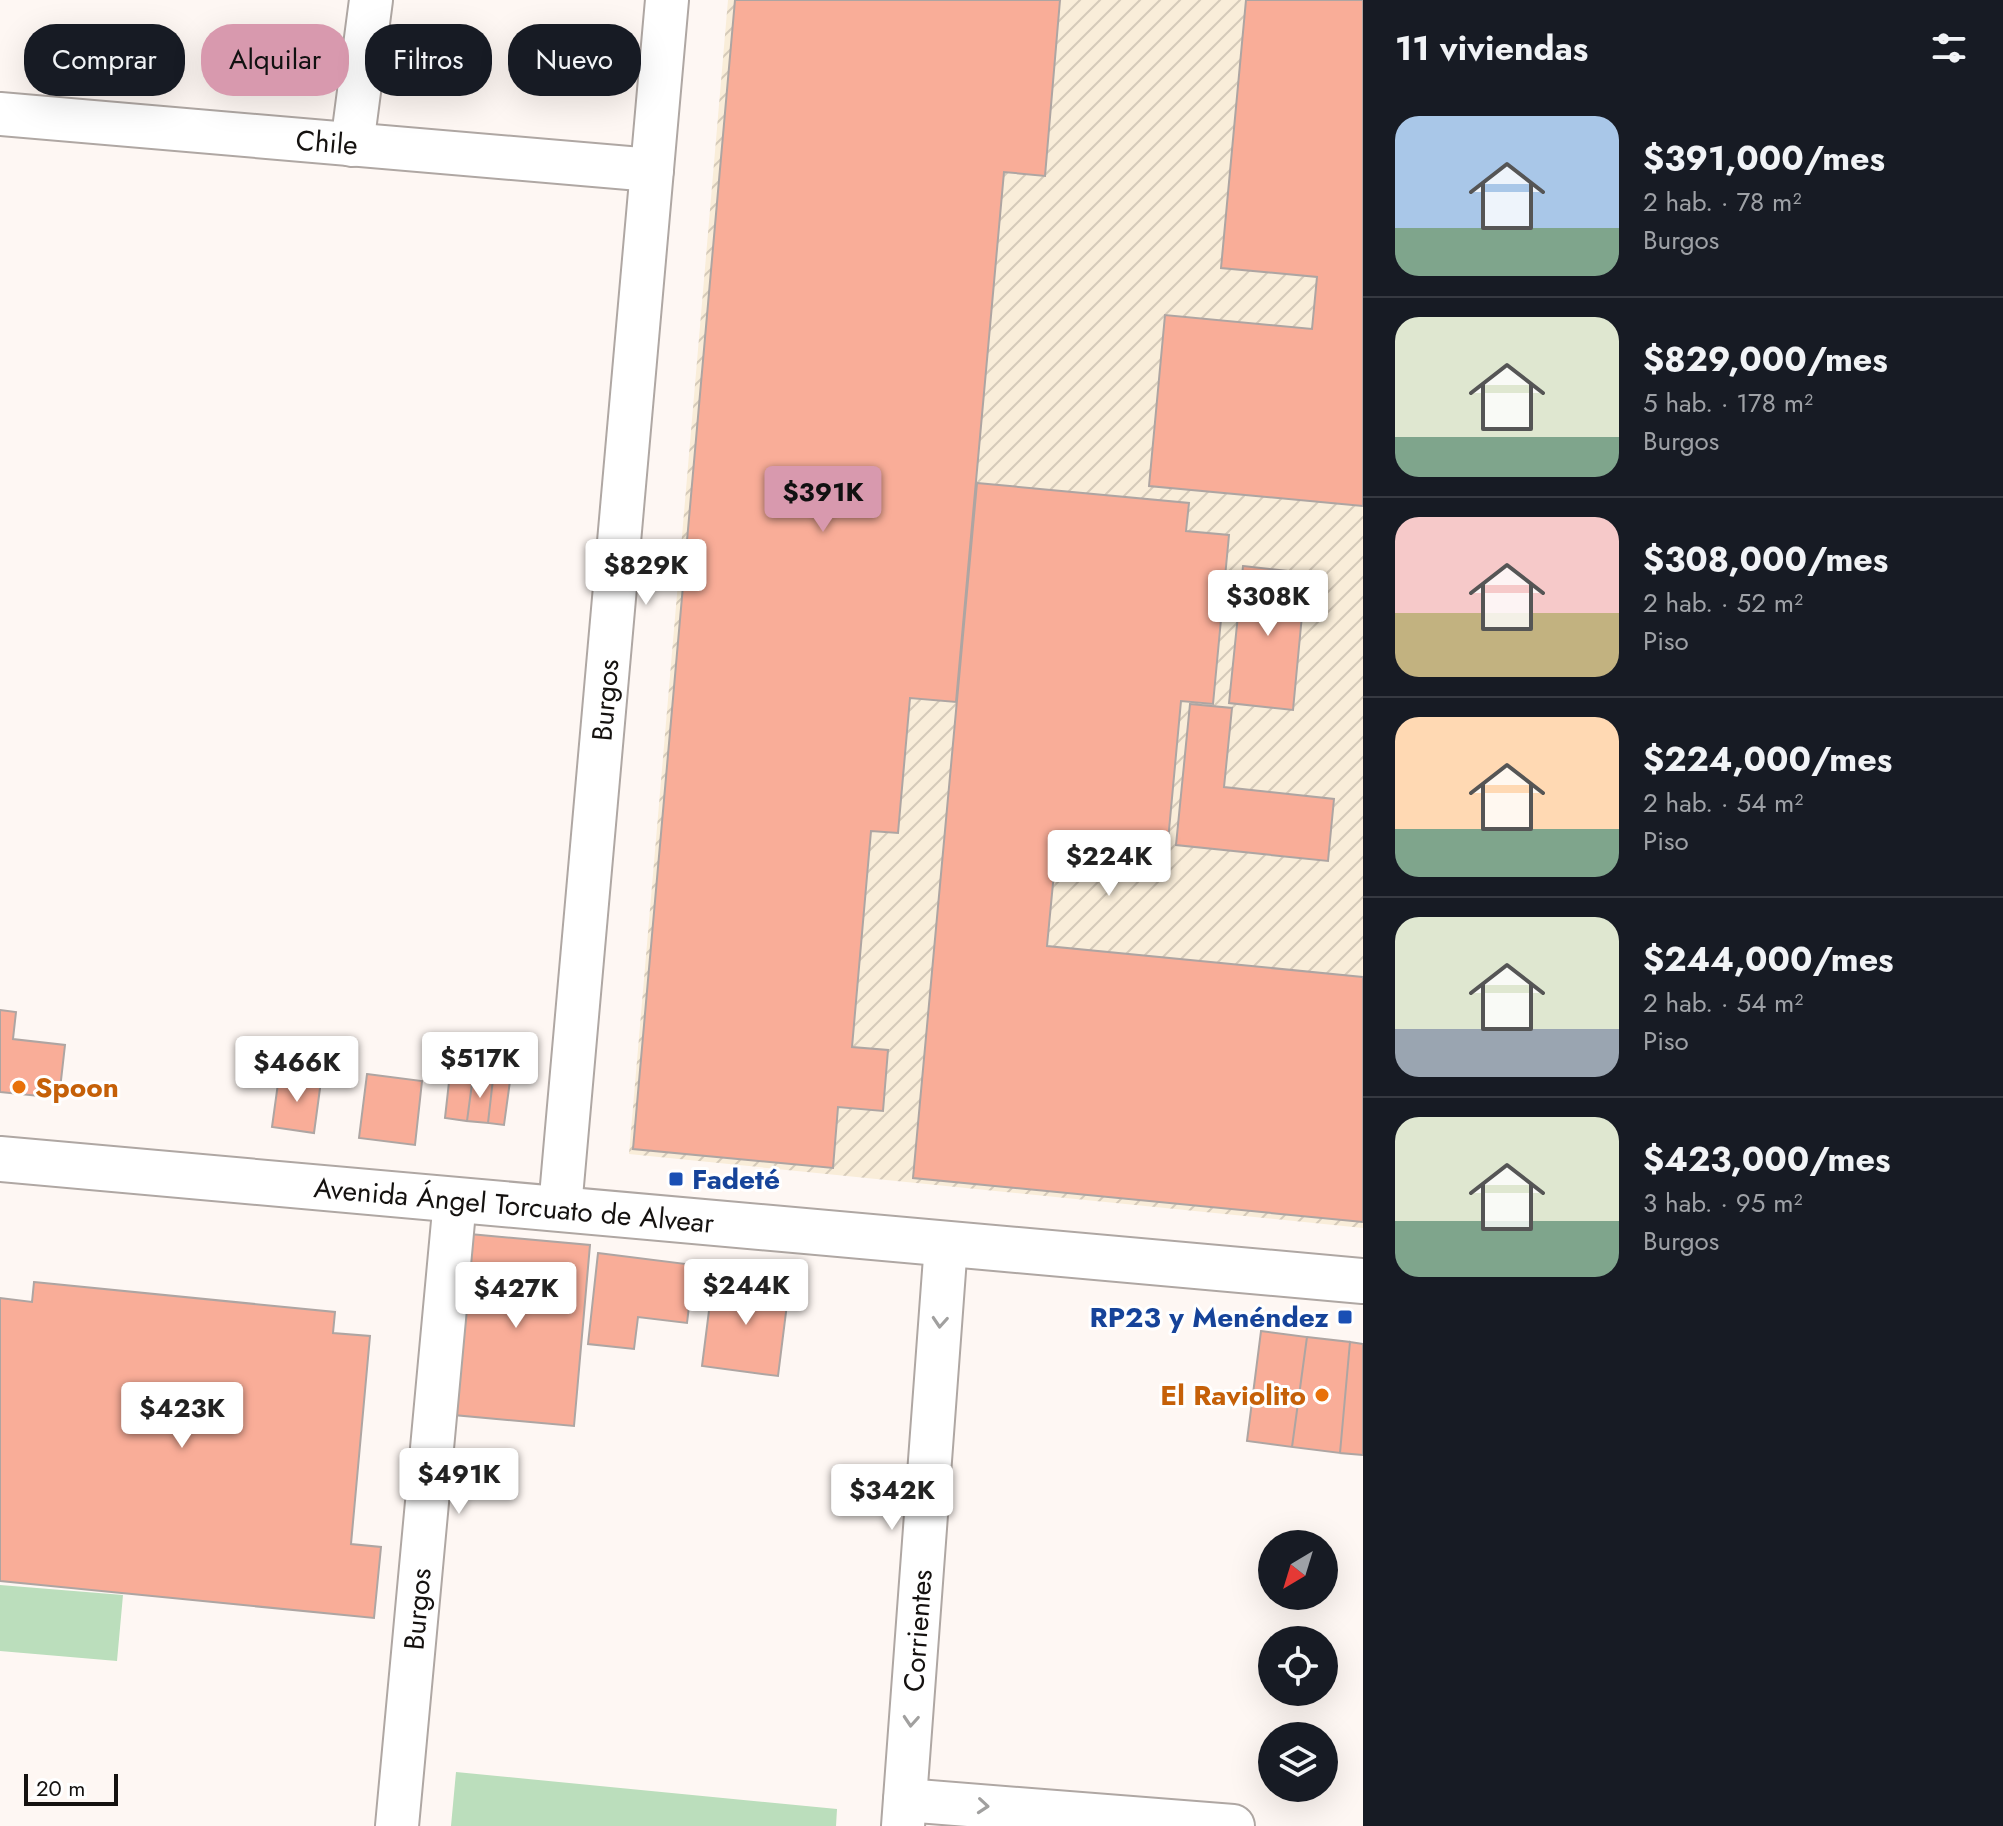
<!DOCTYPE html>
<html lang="es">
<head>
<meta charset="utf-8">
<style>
  :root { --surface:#171b24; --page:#242831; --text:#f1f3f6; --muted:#9ea1a6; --line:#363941; --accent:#d899ae }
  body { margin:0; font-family:Jost,sans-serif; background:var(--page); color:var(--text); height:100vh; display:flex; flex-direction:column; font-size:30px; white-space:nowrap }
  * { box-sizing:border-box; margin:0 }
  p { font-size:26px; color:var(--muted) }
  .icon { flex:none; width:44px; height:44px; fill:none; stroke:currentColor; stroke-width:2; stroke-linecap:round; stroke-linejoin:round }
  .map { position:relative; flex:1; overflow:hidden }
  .details { display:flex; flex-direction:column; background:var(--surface); width:640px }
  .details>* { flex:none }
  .top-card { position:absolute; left:24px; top:24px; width:760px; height:72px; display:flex; gap:16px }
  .needle { width:52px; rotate:218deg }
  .buttons { position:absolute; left:1258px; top:1530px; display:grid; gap:16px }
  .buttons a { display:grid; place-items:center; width:80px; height:80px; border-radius:50%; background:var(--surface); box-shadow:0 8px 32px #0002; font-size:40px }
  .scale { position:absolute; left:24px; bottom:20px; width:94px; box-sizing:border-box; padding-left:8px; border:4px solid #151210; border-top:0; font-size:22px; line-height:28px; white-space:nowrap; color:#151210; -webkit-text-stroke:6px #fff; paint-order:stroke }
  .price { position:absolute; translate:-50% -68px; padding:0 18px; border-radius:8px; background:#fff; color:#222; font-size:26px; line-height:52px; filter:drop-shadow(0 2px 4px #0008) }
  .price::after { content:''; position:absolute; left:50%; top:48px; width:24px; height:18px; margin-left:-12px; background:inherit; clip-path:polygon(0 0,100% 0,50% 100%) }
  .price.on { background:var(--accent); color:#111 }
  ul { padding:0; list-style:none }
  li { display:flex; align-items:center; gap:24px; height:200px; padding:0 32px }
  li+li { border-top:2px solid var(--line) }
  li span { display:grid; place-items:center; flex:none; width:224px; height:160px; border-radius:24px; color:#555 }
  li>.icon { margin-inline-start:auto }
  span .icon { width:96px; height:96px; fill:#fffc; stroke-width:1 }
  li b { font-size:34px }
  h2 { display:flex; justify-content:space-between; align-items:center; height:96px; padding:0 32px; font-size:34px }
  .tag { padding:0 28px; border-radius:32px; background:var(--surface); box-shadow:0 8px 32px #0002; font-size:28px; line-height:72px }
  .tag.on { background:var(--accent); color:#111 }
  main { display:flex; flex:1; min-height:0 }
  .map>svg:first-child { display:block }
  .industrial { fill:url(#industrial-furrows) }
  .park { fill:#bbdebc }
  .building { fill:#f9ad98; stroke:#aea5a2; stroke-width:2 }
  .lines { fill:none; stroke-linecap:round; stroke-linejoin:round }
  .minor-casing { stroke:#afa7a3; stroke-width:46 }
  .major-casing { stroke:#afa7a3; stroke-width:48 }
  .minor { stroke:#fff; stroke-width:42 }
  .major { stroke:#fff; stroke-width:44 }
  .oneway { stroke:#a1a09f }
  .food-dot { fill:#e8710a; stroke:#fff; stroke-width:3 }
  .transit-dot { fill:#1a4fb4; stroke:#fff; stroke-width:3 }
  .labels { text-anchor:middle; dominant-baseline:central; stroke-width:6; stroke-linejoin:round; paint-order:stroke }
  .street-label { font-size:28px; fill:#151210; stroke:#fff }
  .food-label { font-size:28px; font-weight:bold; fill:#c56008; stroke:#fff; text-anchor:start }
  .transit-label { font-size:28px; font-weight:bold; fill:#164399; stroke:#fff; text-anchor:start }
</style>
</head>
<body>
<main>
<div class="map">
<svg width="1363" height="1826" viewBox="0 0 1363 1826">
  <defs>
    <pattern id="industrial-furrows" width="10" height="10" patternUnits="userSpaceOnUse" patternTransform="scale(2)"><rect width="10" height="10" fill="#f9edd9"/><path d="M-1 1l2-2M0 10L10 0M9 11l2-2" fill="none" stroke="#d5cab9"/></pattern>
  </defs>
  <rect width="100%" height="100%" fill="#fef7f3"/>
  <path class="industrial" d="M728 0H1363V1228L629 1154Z"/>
  <path class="park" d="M0 1585 123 1595 117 1661 0 1651Z
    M456 1772 837 1809 836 1826H451Z"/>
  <path class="building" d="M735 0H1060L1045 176 1004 172 956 702 910 698 898 833 871 831 852 1047 888 1050 883 1111 838 1107 833 1168 633 1149Z
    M1246 0H1363V506L1149 486 1165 315 1312 329 1317 277 1221 268Z
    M977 483 1189 503 1186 531 1229 535 1213 704 1181 701 1168 841 1058 831 1047 946 1363 977V1222L913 1178Z
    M1243 566 1306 573 1293 710 1229 703Z
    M1190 704 1232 708 1224 787 1334 799 1328 861 1176 845Z
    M0 1010 16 1012 13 1039 65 1045 59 1098 0 1092Z
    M450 1073 473 1076 467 1121 445 1118Z
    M367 1074 422 1081 415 1145 359 1138Z
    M279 1076 321 1081 314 1133 272 1127Z
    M473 1076 493 1079 488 1123 467 1121Z
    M493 1079 510 1081 504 1125 488 1123Z
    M459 1233 590 1245 574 1426 443 1414Z
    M598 1253 694 1265 687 1323 638 1317 634 1349 588 1344Z
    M713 1279 789 1288 778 1376 702 1366Z
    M34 1282 335 1312 333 1333 370 1336 351 1544 381 1547 374 1618 0 1581V1298L32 1302Z
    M1261 1331 1307 1337 1292 1447 1247 1441Z
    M1307 1337 1350 1342 1340 1453 1292 1447Z
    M1350 1342 1363 1344V1455L1340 1453Z"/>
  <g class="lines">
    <defs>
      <g id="minor">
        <path id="s1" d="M0 114 652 170"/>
        <path d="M352 145 371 0"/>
        <path id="s2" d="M560 1208 667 0"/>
        <path d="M905 1800 1233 1826"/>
        <path id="s3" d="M397 1826 455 1200"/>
        <path id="s4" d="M903 1826 946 1244"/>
      </g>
      <g id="major">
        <path id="s5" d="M0 1159 1363 1281"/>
      </g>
    </defs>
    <use href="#minor" class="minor-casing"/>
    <use href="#major" class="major-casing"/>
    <use href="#minor" class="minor"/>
    <use href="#major" class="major"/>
  </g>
  <defs><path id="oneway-chevron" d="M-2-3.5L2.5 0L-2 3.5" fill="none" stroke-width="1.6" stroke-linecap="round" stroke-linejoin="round" transform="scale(2)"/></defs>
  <g class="oneway">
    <use href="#oneway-chevron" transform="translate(940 1322) rotate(94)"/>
    <use href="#oneway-chevron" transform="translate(911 1721) rotate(94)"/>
    <use href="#oneway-chevron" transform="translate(983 1806) rotate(5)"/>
  </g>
  <g class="food-dot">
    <circle cx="19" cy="1087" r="8"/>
    <circle cx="1322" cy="1395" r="8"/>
  </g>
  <g class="transit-dot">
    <rect x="668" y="1171" width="16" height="16" rx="4"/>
    <rect x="1337" y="1309" width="16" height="16" rx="4"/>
  </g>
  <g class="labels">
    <g class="street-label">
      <text stroke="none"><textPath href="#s1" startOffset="328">Chile</textPath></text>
      <text stroke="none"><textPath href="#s2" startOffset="510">Burgos</textPath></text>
      <text stroke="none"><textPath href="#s5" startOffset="516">Avenida Ángel Torcuato de Alvear</textPath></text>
      <text stroke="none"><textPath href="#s3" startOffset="218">Burgos</textPath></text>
      <text stroke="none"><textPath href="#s4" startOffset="196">Corrientes</textPath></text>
    </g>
    <g class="food-label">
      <text x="35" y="1087">Spoon</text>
      <text x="1306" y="1395" text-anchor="end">El Raviolito</text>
    </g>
    <g class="transit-label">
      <text x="692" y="1179">Fadeté</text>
      <text x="1329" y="1317" text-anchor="end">RP23 y Menéndez</text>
    </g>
  </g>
</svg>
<div class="buttons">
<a><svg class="needle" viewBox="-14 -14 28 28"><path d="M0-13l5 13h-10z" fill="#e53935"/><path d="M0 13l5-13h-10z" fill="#9ea1a6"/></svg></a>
<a><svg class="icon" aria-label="locate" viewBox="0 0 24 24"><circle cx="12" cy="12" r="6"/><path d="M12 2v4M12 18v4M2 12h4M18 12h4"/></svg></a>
<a><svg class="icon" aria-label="layers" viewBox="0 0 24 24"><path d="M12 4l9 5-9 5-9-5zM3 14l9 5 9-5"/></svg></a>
</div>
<div class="scale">20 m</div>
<b class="price on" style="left:823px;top:534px">$391K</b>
<b class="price" style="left:646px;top:607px">$829K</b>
<b class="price" style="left:1268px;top:638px">$308K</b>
<b class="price" style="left:1109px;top:898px">$224K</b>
<b class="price" style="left:480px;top:1100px">$517K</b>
<b class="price" style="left:297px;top:1104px">$466K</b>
<b class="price" style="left:746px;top:1327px">$244K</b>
<b class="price" style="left:516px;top:1330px">$427K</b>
<b class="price" style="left:182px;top:1450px">$423K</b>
<b class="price" style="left:459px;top:1516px">$491K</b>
<b class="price" style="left:892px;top:1532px">$342K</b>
<div class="top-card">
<a class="tag">Comprar</a>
<a class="tag on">Alquilar</a>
<a class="tag">Filtros</a>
<a class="tag">Nuevo</a>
</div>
</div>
<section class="details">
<h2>11 viviendas<svg class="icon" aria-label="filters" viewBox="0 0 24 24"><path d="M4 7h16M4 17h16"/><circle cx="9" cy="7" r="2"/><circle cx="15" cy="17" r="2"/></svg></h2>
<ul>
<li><span style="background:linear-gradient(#a9c7e8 70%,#7fa58c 0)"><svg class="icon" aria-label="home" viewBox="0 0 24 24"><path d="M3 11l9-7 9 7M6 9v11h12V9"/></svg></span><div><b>$391,000/mes</b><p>2 hab. · 78 m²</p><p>Burgos</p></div></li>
<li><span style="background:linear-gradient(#dfe7d0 75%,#7fa58c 0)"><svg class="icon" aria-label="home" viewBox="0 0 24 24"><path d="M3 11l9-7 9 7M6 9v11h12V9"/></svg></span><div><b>$829,000/mes</b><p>5 hab. · 178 m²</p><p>Burgos</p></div></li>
<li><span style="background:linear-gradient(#f6c9c9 60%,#c2b280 0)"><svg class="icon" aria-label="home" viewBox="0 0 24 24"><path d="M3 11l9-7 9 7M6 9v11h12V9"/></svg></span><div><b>$308,000/mes</b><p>2 hab. · 52 m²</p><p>Piso</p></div></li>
<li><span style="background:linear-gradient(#ffd9b3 70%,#7fa58c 0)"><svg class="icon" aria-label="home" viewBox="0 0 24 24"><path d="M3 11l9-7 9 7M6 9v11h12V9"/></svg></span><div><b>$224,000/mes</b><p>2 hab. · 54 m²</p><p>Piso</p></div></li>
<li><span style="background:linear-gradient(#dfe7d0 70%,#9aa5b1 0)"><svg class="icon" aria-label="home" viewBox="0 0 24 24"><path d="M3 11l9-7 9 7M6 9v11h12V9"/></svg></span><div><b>$244,000/mes</b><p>2 hab. · 54 m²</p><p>Piso</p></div></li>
<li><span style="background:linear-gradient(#dfe7d0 65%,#7fa58c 0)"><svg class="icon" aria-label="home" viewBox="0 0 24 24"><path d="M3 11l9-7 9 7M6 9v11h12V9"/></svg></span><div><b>$423,000/mes</b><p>3 hab. · 95 m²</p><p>Burgos</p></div></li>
</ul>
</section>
</main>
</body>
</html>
